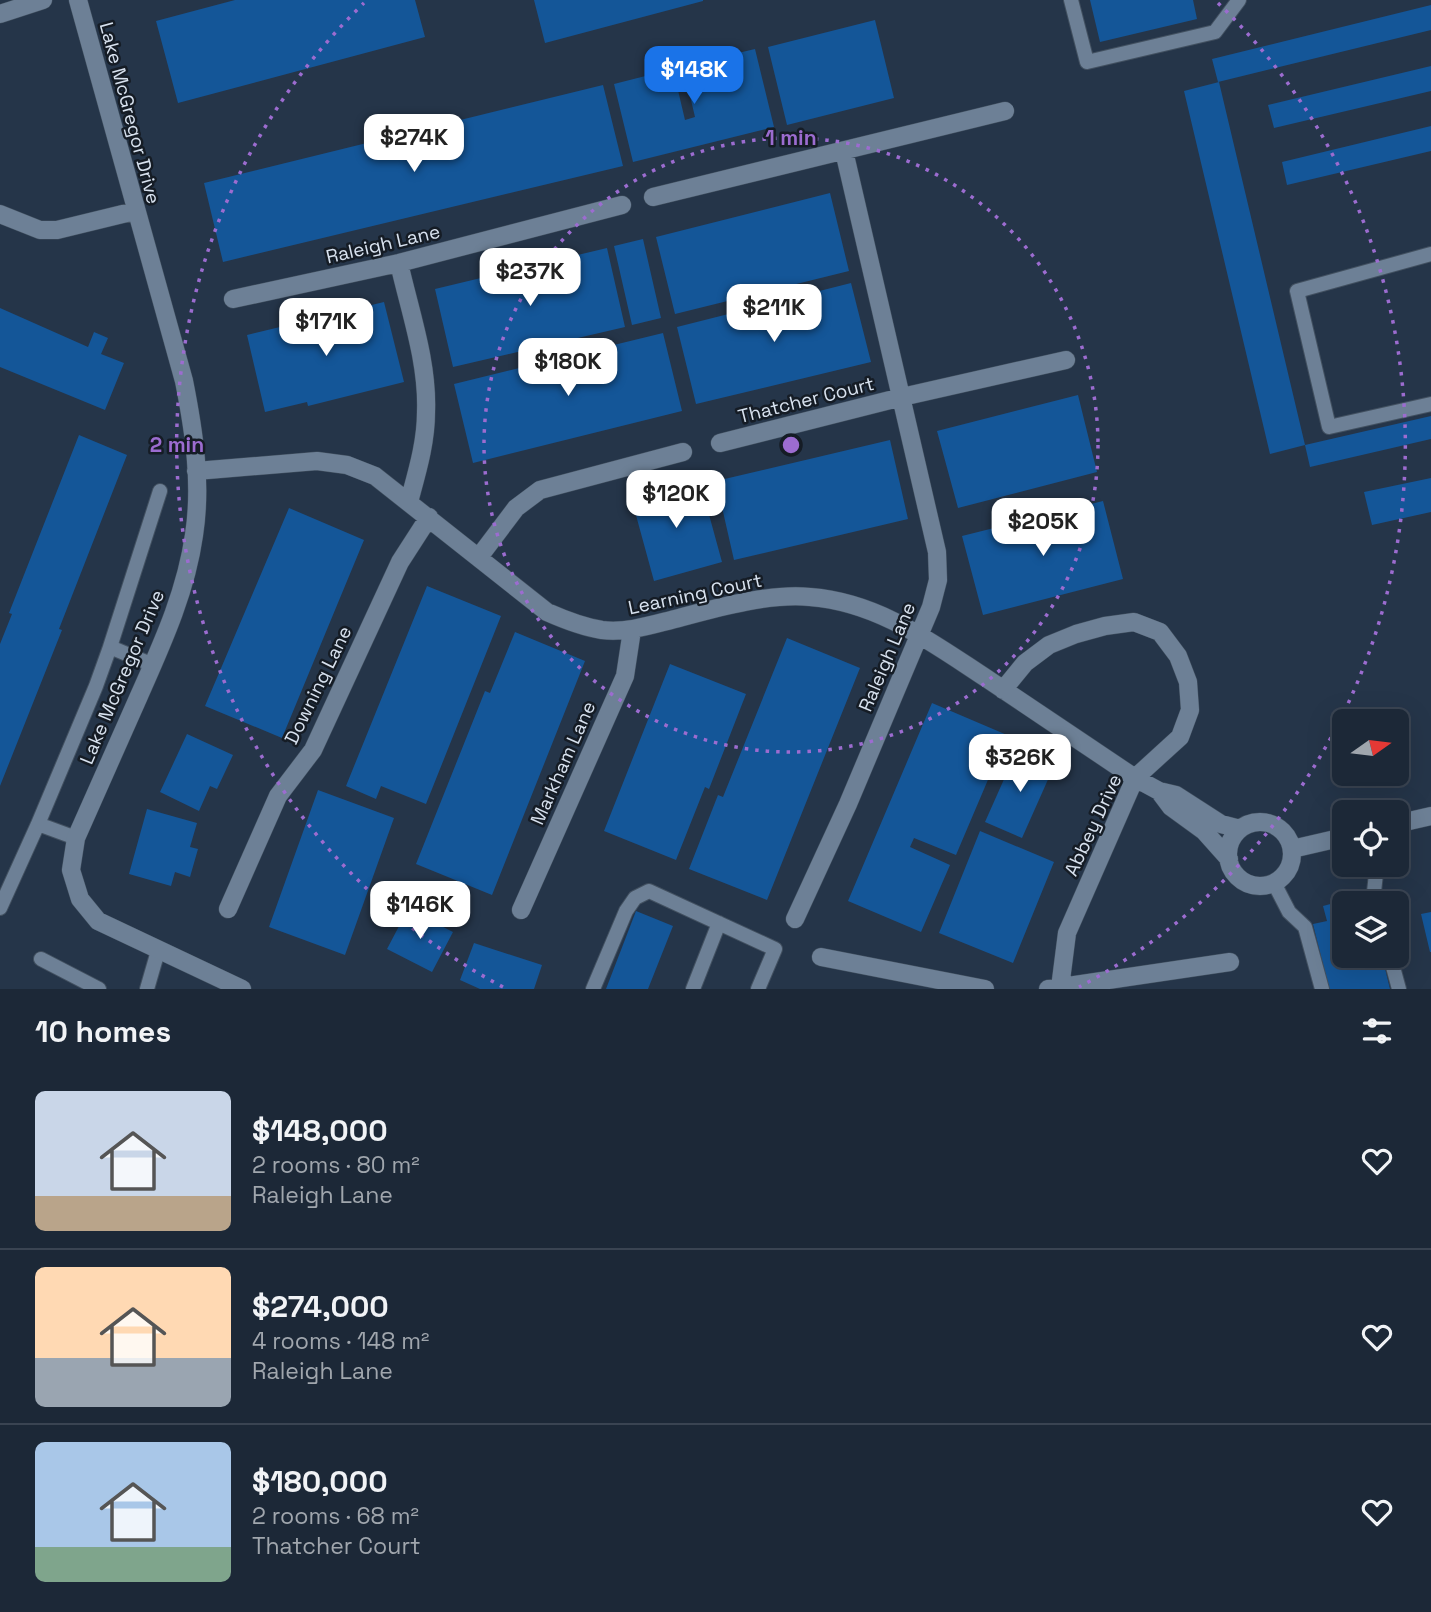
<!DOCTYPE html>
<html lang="en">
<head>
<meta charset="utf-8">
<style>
  :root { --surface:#1c2837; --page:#293442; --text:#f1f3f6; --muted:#a0a6ad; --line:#3a4452; --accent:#1a73e8 }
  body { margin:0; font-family:"Space Grotesk",sans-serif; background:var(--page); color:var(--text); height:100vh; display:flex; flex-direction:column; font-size:26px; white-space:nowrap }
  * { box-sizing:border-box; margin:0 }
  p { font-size:23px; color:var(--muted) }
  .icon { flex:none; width:38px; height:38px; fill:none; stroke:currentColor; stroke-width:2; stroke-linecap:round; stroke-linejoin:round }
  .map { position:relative; height:989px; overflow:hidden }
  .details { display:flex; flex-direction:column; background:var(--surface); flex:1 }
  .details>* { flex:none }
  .needle { width:46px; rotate:76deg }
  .controls { position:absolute; left:1332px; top:709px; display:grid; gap:14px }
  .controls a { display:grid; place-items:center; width:77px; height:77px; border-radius:10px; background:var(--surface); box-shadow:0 7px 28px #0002,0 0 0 2px var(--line); font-size:35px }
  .price { position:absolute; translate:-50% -60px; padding:0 16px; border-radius:14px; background:#fff; color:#222; font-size:23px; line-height:46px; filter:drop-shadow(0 2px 4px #0008) }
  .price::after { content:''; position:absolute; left:50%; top:42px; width:21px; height:16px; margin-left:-10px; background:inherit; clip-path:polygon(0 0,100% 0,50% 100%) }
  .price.on { background:var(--accent); color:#fff }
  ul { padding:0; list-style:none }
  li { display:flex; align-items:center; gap:21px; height:175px; padding:0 35px }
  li+li { border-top:2px solid var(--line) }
  li span { display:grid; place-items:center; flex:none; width:196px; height:140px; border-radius:10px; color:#555 }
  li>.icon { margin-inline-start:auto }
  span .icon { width:84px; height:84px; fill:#fffc; stroke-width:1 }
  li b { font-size:30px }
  h2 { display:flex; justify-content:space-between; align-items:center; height:84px; padding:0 35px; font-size:30px }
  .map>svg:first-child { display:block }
  .building { fill:#145698 }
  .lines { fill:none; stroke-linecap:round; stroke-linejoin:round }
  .service-casing { stroke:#425060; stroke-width:16 }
  .minor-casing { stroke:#425060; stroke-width:19 }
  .service { stroke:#6d8096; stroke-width:14 }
  .minor { stroke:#6d8096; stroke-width:18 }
  .ring { fill:none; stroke:#9c6cd0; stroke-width:3.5; stroke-dasharray:3.5 7 }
  .labels { text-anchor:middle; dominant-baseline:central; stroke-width:5; stroke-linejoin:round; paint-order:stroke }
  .street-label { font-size:19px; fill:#d8e2ef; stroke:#151c25 }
  .centre { fill:#9c6cd0; stroke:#151c25; stroke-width:3.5 }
  .ring-label { font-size:21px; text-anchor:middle; font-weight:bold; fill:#9c6cd0; stroke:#151c25; stroke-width:5; stroke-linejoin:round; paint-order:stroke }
</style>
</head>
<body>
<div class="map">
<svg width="1431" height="989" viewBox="0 0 1431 989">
  <rect width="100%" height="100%" fill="#253549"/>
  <path class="building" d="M235 0H415L425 37 178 103 156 21Z
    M534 0H703V1L545 43Z
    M1090 0H1193L1197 19 1100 42Z
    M1431 5V30L1218 82 1212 59Z
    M875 20 894 98 787 125 768 47Z
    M755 49 774 127 633 162 614 84 673 69 685 120 695 117 683 66Z
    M1431 66V91L1274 128 1268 105Z
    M1219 82 1305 445 1431 416V439L1310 467 1305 445 1270 454 1184 91Z
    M603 85 623 166 223 262 204 183Z
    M1431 126V151L1287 185 1282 162Z
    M830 193 849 271 675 314 656 237Z
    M643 239 661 318 632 325 614 246Z
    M607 248 625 327 453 367 435 289Z
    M851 283 871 362 696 404 677 327Z
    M384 302 404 382 308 406 307 402 265 412 247 335Z
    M0 308 88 347 94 332 108 338 101 354 124 363 105 410 0 367Z
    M663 333 682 411 473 463 454 384Z
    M1078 395 1097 472 958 508 937 431Z
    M79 435 127 455 59 629 62 630 0 786V644L12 614 9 613Z
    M890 440 908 519 734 560 716 481Z
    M699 478 722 562 654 581 631 497Z
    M1431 478V512L1372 525 1364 492Z
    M1103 501 1123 579 983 615 962 536Z
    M289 508 364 540 282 738 205 706Z
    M427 586 501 616 426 804 381 786 376 799 346 786Z
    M515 632 585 661 492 895 416 864 485 691 490 693Z
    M787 638 860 668 767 900 689 869 718 795 723 797Z
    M670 664 746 694 709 789 705 787 676 860 604 831Z
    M932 703 1007 735 956 855 914 838 910 847 950 865 921 932 848 901Z
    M187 734 233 755 217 789 210 786 199 811 160 792Z
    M1017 750 1054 766 1022 838 985 822Z
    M318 790 394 818 345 955 269 927Z
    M147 809 197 823 190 847 198 849 190 877 175 872 171 886 129 874Z
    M980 831 1054 862 1013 963 939 933Z
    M1353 898 1354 903H1344V956H1382L1390 989H1329L1313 924 1327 921 1323 906Z
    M408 909 453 932 432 972 387 949Z
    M636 911 673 926 648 989H606Z
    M1431 912V952H1430L1421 914Z
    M474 943 542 965 534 989H480L460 980Z"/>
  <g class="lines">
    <defs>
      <path id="service" d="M1071 0 1087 62 1215 32 1239 0
        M1431 254 1297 291 1329 427 1431 404
        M110 647 160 491
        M38 824 96 686 110 647 153 665
        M1274 883 1289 912 1305 927 1322 989
        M1377 903 1374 892 1377 864
        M0 908 38 824 76 838
        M1390 956 1399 989
        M41 959 99 989
        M147 989 158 951
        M593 989 626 911 635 898 649 891 775 949 758 989
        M693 989 719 923"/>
      <path id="minor" d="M78 0 184 381C194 431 202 484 194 535 186 592 162 644 139 696 118 743 97 791 76 838L71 870 80 899 98 921 242 989
        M0 14 43 0
        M653 197 1005 111
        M0 214 40 230H57L135 211
        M399 263C410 312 428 362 426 412 426 443 417 472 409 502
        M233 299 399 263 622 205
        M720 443 902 397 1066 360
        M196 471 317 461 347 465 375 476 547 612C565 620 583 627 602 630 627 633 651 625 675 619 716 608 768 593 810 597 878 602 931 642 986 678 1036 711 1085 745 1135 778L1159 791 1176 795 1221 824 1240 829
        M479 557 516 508 540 490 683 452
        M1003 690 1025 663 1049 645 1076 634 1105 626 1134 622 1160 632 1178 656 1188 682 1190 710 1180 737 1135 778 1067 933 1060 988
        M1159 791 1171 807 1204 831 1229 859
        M1228 854a32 32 0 1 1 64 0a32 32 0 1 1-64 0Z
        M1396 824 1431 816
        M1292 849 1344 837
        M228 909 278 796 313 750 400 562 429 517
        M521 910 625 676 632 630
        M795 919 848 804 931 607 938 580 937 552 844 151
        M821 957 985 989
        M1048 989 1230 962"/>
    </defs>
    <use href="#service" class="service-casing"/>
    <use href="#minor" class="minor-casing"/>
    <use href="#service" class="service"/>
    <use href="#minor" class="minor"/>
  </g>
  <g class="ring">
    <circle cx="791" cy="445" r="307"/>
    <path d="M503 987A614 614 0 0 1 364 3M1218 3A614 614 0 0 1 1079 987"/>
  </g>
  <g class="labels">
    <g class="street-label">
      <text transform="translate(130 113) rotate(75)">Lake McGregor Drive</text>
      <text transform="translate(383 244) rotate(-13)">Raleigh Lane</text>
      <text transform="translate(806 400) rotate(-14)">Thatcher Court</text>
      <text transform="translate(695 594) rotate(-12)">Learning Court</text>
      <text transform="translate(887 657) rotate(-67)">Raleigh Lane</text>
      <text transform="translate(122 677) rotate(-67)">Lake McGregor Drive</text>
      <text transform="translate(318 685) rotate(-64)">Downing Lane</text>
      <text transform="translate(563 763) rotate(-66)">Markham Lane</text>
      <text transform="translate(1093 825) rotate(-65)">Abbey Drive</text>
    </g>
  </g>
  <circle cx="791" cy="445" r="10" class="centre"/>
  <g class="ring-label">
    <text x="791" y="145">1 min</text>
    <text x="177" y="452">2 min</text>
  </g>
</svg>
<div class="controls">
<a><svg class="needle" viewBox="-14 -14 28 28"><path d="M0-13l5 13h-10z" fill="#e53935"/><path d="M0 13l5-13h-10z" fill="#a0a6ad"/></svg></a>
<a><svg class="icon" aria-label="locate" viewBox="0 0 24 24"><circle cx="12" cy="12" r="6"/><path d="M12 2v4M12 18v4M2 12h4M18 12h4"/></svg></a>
<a><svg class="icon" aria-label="layers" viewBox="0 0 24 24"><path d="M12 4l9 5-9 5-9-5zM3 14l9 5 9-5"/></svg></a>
</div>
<b class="price on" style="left:694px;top:106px">$148K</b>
<b class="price" style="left:414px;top:174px">$274K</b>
<b class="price" style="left:530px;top:308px">$237K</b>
<b class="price" style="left:774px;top:344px">$211K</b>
<b class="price" style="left:326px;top:358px">$171K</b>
<b class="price" style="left:568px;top:398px">$180K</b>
<b class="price" style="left:676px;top:530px">$120K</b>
<b class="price" style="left:1043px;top:558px">$205K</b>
<b class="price" style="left:1020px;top:794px">$326K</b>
<b class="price" style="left:420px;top:941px">$146K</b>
</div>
<section class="details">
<h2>10 homes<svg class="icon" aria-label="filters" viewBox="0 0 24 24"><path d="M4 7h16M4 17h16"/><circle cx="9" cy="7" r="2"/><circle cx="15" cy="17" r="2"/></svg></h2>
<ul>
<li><span style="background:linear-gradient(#c9d6e8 75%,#b9a48a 0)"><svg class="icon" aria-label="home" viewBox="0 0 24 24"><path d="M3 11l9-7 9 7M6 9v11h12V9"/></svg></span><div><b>$148,000</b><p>2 rooms · 80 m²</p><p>Raleigh Lane</p></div><svg class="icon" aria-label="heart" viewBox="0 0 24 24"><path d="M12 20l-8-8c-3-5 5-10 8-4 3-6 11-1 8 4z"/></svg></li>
<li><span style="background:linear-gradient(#ffd9b3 65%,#9aa5b1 0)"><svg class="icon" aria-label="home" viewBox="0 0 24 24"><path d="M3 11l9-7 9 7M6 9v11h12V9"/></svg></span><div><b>$274,000</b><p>4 rooms · 148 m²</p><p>Raleigh Lane</p></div><svg class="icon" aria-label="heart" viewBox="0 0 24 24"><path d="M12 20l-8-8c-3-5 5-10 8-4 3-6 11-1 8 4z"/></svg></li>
<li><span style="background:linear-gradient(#a9c7e8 75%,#7fa58c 0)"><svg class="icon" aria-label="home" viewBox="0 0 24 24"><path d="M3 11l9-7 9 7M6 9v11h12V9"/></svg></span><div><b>$180,000</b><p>2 rooms · 68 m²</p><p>Thatcher Court</p></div><svg class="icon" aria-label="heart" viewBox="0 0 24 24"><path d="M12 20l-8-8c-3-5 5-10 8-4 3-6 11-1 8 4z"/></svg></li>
</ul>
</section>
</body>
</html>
